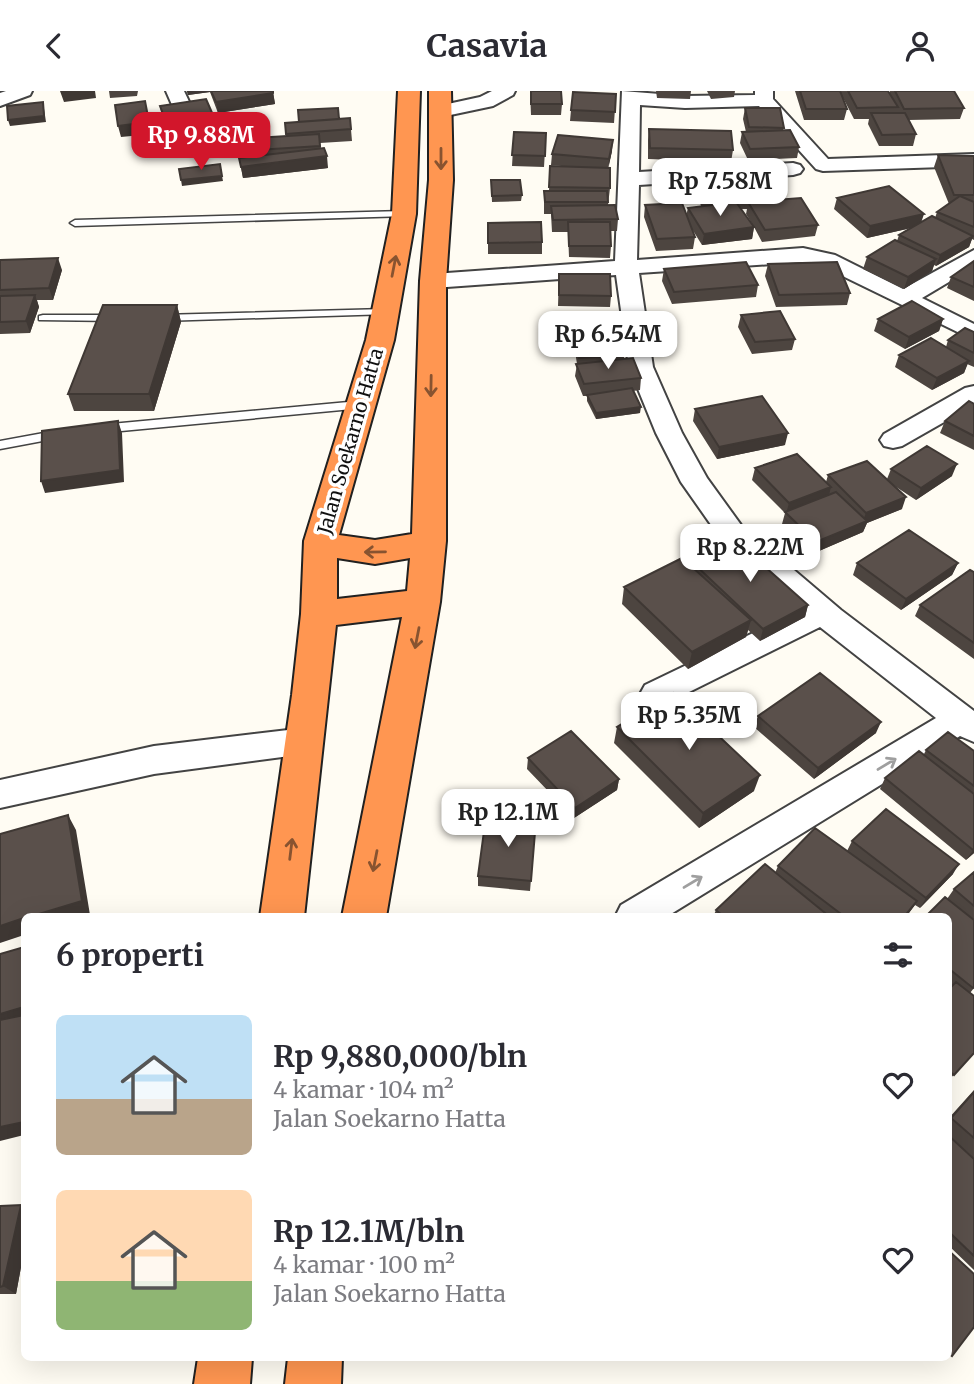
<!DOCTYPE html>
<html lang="id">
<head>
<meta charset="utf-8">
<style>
  :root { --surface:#fff; --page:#f7f7f7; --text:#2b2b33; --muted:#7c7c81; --accent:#d2162b }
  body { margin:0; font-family:Merriweather,serif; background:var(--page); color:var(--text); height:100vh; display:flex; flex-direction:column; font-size:26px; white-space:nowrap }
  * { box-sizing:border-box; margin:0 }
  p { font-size:23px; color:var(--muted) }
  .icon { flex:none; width:38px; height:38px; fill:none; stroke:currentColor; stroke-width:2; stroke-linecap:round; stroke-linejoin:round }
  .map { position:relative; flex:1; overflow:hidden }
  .details { position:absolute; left:21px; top:822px; width:931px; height:448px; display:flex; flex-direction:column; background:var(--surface); border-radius:10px; box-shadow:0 7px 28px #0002 }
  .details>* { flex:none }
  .price { position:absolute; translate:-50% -60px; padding:0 16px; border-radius:14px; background:#fff; color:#222; font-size:23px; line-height:46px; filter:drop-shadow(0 2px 4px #0008) }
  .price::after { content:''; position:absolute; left:50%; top:42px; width:21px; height:16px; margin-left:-10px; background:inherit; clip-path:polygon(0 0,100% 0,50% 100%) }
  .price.on { background:var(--accent); color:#fff }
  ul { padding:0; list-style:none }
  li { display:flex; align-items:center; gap:21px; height:175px; padding:0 35px }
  li span { display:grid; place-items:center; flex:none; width:196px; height:140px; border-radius:10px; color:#555 }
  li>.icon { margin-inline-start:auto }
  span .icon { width:84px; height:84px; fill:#fffc; stroke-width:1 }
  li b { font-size:30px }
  h2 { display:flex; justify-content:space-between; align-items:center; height:84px; padding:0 35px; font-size:30px }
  header { display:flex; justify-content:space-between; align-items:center; height:91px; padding:0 35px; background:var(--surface); font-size:32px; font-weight:700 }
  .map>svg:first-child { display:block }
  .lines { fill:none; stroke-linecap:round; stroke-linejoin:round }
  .lane-casing { stroke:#434343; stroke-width:3 }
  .street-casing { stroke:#434343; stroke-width:4 }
  .highway-casing { stroke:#212121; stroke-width:4 }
  .lane { fill:#fff; fill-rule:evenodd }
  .street { fill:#fff; fill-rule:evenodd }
  .highway { fill:#ff9651; fill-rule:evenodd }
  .wall { fill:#4d4540; fill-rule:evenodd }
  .shaded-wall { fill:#3f3834 }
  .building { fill:#5a504b; stroke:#3f3834; stroke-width:2 }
  .oneway { stroke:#885330 }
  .oneway2 { stroke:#9f9f9f }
  .labels { text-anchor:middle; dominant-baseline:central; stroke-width:7; stroke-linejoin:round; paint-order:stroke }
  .street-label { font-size:19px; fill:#101010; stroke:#fff }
</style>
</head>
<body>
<header><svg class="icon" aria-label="back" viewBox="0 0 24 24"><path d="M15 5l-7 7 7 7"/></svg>Casavia<svg class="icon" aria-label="person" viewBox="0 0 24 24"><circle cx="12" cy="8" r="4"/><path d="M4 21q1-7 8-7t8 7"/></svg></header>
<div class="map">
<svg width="974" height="1293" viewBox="0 0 974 1293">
  <rect width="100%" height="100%" fill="#fffcf3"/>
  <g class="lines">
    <defs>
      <path id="lane" d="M404 120 408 121V125L75 135 70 132 75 129Z
        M386 218 390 219V223L161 230 155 227 161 224Z
        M43 224H117L123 227 117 230 39 229V225Z
        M359 310 365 314 363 317 100 342 94 338 100 334Z
        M60 339 64 340V346L0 358V350Z"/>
      <path id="street" d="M6 0H32L30 4 0 15V2Z
        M166 0H184L193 19 190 23H176Z
        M492 0H515L513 4 493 15 441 26 431 20 434 16 480 6Z
        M622 0 685 5 755 4V0H773V8L828 68 974 63V75L823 80 816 78 759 15 685 17 640 14 639 81 793 72 800 74 803 78 800 82 793 84 639 94 637 169 803 157 835 164 903 198 974 159V176L922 207 974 233V249L820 174 803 171 639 182 653 276 682 342 707 387 741 434 841 519 974 620V651L960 645 666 826H615L621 814 936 627 820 536 667 612 656 616 645 612 640 603 645 594 801 519 721 448 681 391 656 342 629 276 616 184 433 197 425 195 421 190 425 185 433 183 615 170Z
        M974 295V314L902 355 893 357 884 355 880 349 884 343 965 297Z
        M305 637 317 641 322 650 317 659 305 663 154 683 0 717V689L154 655Z"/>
      <path id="highway" d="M398 0H420L416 123 394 249 339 444 375 449 412 443 420 190 429 89V0H451L453 89 446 190V450L440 511 386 826H342L402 526 336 534 304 826H260L292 604 301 523 304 450 366 249 392 123ZM337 467 375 473 410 467 407 500 337 508Z
        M198 1267H252L250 1293H194Z
        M288 1267H342L341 1293H285Z"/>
    </defs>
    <use href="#lane" class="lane-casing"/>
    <use href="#street" class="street-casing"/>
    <use href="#highway" class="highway-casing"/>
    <use href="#lane" class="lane"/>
    <use href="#street" class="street"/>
    <use href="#highway" class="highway"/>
  </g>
  <path class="wall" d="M109 0H138L137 5 110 7Z
    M187 0H273L275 13 218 22 210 1 188 4Z
    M530 0 562 13 561 24H531Z
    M656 0H691L690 8 657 7Z
    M707 0H735L734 6 711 8Z
    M795 0H840L847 18 844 29H804Z
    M841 0H888L890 2V0H954L964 17 960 28 908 29 916 43 913 55H879L868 33 869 28H854L840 1Z
    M616 3 614 32 570 30 571 19Z
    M160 15 213 24 215 35 169 42 162 26Z
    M745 17 784 37 783 39 799 56 797 67 748 69 740 52 742 41H746L743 28Z
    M350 27 352 50 320 52 321 57 328 77 243 87 239 67 257 65V59L286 45 285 32Z
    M649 38 733 59 731 71 648 68V49Z
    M514 41 546 42 544 76 512 75Z
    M612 60 608 77 610 97 608 114 618 128 617 140H610L611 155 610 167 569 166 568 141H552L551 123H544V100H549L550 75 572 76 551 74 552 63Z
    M938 64 974 65V149L972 148 969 156 936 175 934 174 932 180 904 198 863 178 867 166 897 150 899 144 911 137 867 147 834 118 837 107 921 131 935 127 937 121 949 113 934 76Z
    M696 85 750 106 749 111 818 134 815 145 762 151 754 136 752 148 702 154 692 138 695 146 693 158 656 160 644 126 645 114 686 125 688 117 701 115 695 96ZM741 118H747L746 123 754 136Z
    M491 89 522 104 521 110 492 111Z
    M488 132 542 151V163H488Z
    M0 169 62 179 53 209H37L39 216 30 242 0 243Z
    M974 170V210L947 197 951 186Z
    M768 173 850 202 847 214 776 216 765 185Z
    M664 178 758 194 756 206 672 213 662 190Z
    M559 183 611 205 610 216 558 215Z
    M177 214 181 231 154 320H74L68 303Z
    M572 223 624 265V268L641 287 640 299 633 300 640 322 596 328 587 310V305H583L575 285 577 273 571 235Z
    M741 224 795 248 792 259 752 263 738 236Z
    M878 228H943L939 240 905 258 874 240Z
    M974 241V276L967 273 964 282 932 299 895 276 899 264 946 256 948 249Z
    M974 313V359L940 342 945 330Z
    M695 318 785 354 717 368 693 330Z
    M755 377 826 391 828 384 887 388 891 378 952 385 916 409 893 394 902 418 867 432 863 441 812 463 782 433 785 422 752 389Z
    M691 470 808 514 805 526 760 550 748 539 746 546 688 578 622 513 624 496 690 474Z
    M857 472H958L952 484 901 519 853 484Z
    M974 481V568L915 525 920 514Z
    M758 625 876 642 814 688 754 636Z
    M617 636 754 700 699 737 614 652Z
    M926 659 974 660V762L966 769 880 698 885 687 924 663Z
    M528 667 619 688 617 699 574 727 527 678Z
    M536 729 530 800 478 795V785Z
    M852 750 953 783 920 817 915 814 906 826H713L716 819 775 782 778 775 847 760Z
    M974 781V897L970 902 974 962 948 990V899L952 895 948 892V826L947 808 954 798Z
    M974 999V1179L948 1154V1028Z
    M21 1114 24 1117V1160L16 1203H0V1115Z"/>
  <path class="shaded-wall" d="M60 0H95L96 7 64 11Z
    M187 0H210V1L188 4Z
    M273 2 275 13 218 22 216 11Z
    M145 10 152 43 121 46 118 35Z
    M43 11 46 31 10 35 8 29Z
    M213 24 215 35 169 42 166 31Z
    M613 49 612 60 608 79 609 68Z
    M327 65 328 77 243 87 241 76Z
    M222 85 223 90 182 95 181 89Z
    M924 123 920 135 867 147 870 135Z
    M754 136 752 148 702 154 704 143Z
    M973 145 969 156 936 175 940 164Z
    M58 167 62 179 53 209 49 197Z
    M936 168 932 180 904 198 908 186Z
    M35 204 39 216 30 242 26 230Z
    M177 214 181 231 154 320 149 303Z
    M943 228 939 240 905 258 909 246Z
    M969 270 964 282 932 299 937 287Z
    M641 316 640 322 596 328V322Z
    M118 330 122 342 124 391 45 402 41 390Z
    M788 342 785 354 717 368 719 356Z
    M957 373 952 385 916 409 921 397Z
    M831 396 828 408 786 423 789 412Z
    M906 406 902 418 867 432 863 441 812 463 816 451 862 432 866 422Z
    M958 472 952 484 901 519 906 508Z
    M808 514 805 526 760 550 763 538Z
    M751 529 746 546 688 578 692 561Z
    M881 631 876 642 814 688 818 677Z
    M760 684 754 700 699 737 703 722Z
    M619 688 617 699 574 727 575 717Z
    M68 724 76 739 90 824 84 826H29Z
    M974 758V762L966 769Z
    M959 773 953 783 920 817 926 807Z
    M917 810 906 826H904Z
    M24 827V844L0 852V835Z
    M24 916V931L0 938V923Z
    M24 1031V1044L0 1050V1036Z
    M21 1114 24 1117V1160L16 1203 3 1195Z"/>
  <path class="building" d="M211 0H273V2L216 11Z
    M531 0H561L562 13H531Z
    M800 0H840L847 18H806Z
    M848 0H888L898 16 857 17Z
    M895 0H954L964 17 904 18Z
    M573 1 616 3 615 21 571 19Z
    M206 8 213 24 166 31 160 15Z
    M145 10 149 31 118 35 115 14Z
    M43 11 44 25 8 29 7 15Z
    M338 17 339 28 299 31 298 19Z
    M745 17H780L784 37 749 36Z
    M871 22H905L916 43 882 44Z
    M350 27 351 38 286 43 285 32Z
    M649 38 731 40 733 59 650 57Z
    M790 39 799 56 750 58 742 41Z
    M514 41 546 42 545 65 512 64Z
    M319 43 320 55 257 59 256 47Z
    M558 44 613 49 609 68 552 63Z
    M324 57 327 65 241 76 239 67Z
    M938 64 974 65V104H954Z
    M220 73 222 85 181 89 179 78Z
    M550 75 610 77V97L549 96Z
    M741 83 750 106 704 108 696 85Z
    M491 89H520L522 104 492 105Z
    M889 95 924 123 870 135 837 107Z
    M544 100H607L608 111H545Z
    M960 105 974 111V136L937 121Z
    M801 107 818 134 765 139 748 111Z
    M736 111 754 136 704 143 688 117Z
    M682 112 695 146 657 148 645 114Z
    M615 114 618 128 553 129 551 115Z
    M932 125 973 145 940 164 899 144Z
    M541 131 542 151 488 152V132Z
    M568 131H610L611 155H569Z
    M895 149 936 168 908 186 867 166Z
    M58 167 49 197 0 199V169Z
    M974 170V196L951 186Z
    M746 171 758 194 674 201 664 178Z
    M837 171 850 202 779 204 768 173Z
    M559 183H610L611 205 559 204Z
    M35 204 26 230 0 231V205Z
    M912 210 943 228 909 246 878 228Z
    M103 214H177L149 303H68Z
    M780 220 795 248 755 251 741 224Z
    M616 222 624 265 579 267 572 223Z
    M965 237 974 241V262L948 249Z
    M931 247 969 270 937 287 899 264Z
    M633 267 641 287 584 293 576 273Z
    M632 297 641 316 596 322 587 304Z
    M762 305 788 342 719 356 695 318Z
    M969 310 974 313V345L945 330Z
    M118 330 120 379 41 390 42 340Z
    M927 355 957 373 921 397 891 378Z
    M797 363 831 396 789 412 755 377Z
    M867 370 906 406 866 422 828 384Z
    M836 401 867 430 816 451 785 421Z
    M909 439 958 472 906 508 857 472Z
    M735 449 808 514 763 538 691 470Z
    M682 467 751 529 692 561 624 496Z
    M970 479 974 481V552L920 514Z
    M820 582 881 631 818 677 758 625Z
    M673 602 760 684 703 722 617 636Z
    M571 640 619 688 575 717 528 667Z
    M948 641 974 660V695L926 659Z
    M919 660 974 703V758L973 759 885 687Z
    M886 718 959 773 926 807 852 750Z
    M68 724 82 810 29 826H24V827L0 835V743Z
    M486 725 536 729 531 790 478 785Z
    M815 737 917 810 904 826H845L778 775Z
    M765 773 830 826H724L716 819Z
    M974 781V815L954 798Z
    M945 806 974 829V896L973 897 948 877V826H925Z
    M24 856V916L0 923V863Z
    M956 891 974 905V962L954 984 948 979V899Z
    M24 924V1031L0 1036V929Z
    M974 1001V1047L951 1027Z
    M948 1044 974 1068V1165L948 1140Z
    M21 1114 3 1195 0 1196V1115Z
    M948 1159 974 1183V1236L952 1265 948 1262Z"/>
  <defs><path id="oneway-shaft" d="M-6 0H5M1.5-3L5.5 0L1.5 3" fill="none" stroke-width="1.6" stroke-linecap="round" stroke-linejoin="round" transform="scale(1.75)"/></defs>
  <g class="oneway">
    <use href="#oneway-shaft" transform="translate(441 68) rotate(90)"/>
    <use href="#oneway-shaft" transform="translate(394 175) rotate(-79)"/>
    <use href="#oneway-shaft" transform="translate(431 295) rotate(91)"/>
    <use href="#oneway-shaft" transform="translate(375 461) rotate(179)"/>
    <use href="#oneway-shaft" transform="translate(417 547) rotate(101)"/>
    <use href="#oneway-shaft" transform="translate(291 758) rotate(-83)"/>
    <use href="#oneway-shaft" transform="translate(375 770) rotate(101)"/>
  </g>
  <g class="oneway2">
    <use href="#oneway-shaft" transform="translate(887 673) rotate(-31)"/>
    <use href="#oneway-shaft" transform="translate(693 791) rotate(-31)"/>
  </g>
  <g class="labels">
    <g class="street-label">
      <text transform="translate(350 350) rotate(-74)">Jalan Soekarno Hatta</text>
    </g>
  </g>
</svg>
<b class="price on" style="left:201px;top:81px">Rp 9.88M</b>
<b class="price" style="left:720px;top:127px">Rp 7.58M</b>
<b class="price" style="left:608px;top:280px">Rp 6.54M</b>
<b class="price" style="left:750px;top:493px">Rp 8.22M</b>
<b class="price" style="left:689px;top:661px">Rp 5.35M</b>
<b class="price" style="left:508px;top:758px">Rp 12.1M</b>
<section class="details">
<h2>6 properti<svg class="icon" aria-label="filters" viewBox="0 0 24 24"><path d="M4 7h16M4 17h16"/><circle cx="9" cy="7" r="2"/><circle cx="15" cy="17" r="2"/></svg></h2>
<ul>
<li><span style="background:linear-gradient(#bfe0f5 60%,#b9a48a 0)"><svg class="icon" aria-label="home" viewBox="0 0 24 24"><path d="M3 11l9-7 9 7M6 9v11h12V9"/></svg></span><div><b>Rp 9,880,000/bln</b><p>4 kamar · 104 m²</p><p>Jalan Soekarno Hatta</p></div><svg class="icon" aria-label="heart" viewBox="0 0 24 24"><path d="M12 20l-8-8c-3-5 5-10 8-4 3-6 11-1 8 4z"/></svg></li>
<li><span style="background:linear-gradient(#ffd9b3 65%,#8fb573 0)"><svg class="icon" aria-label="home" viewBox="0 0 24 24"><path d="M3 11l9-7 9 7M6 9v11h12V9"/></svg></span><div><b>Rp 12.1M/bln</b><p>4 kamar · 100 m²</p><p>Jalan Soekarno Hatta</p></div><svg class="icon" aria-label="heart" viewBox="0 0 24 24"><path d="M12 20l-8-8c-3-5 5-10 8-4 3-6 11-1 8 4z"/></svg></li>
</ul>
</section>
</div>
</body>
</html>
